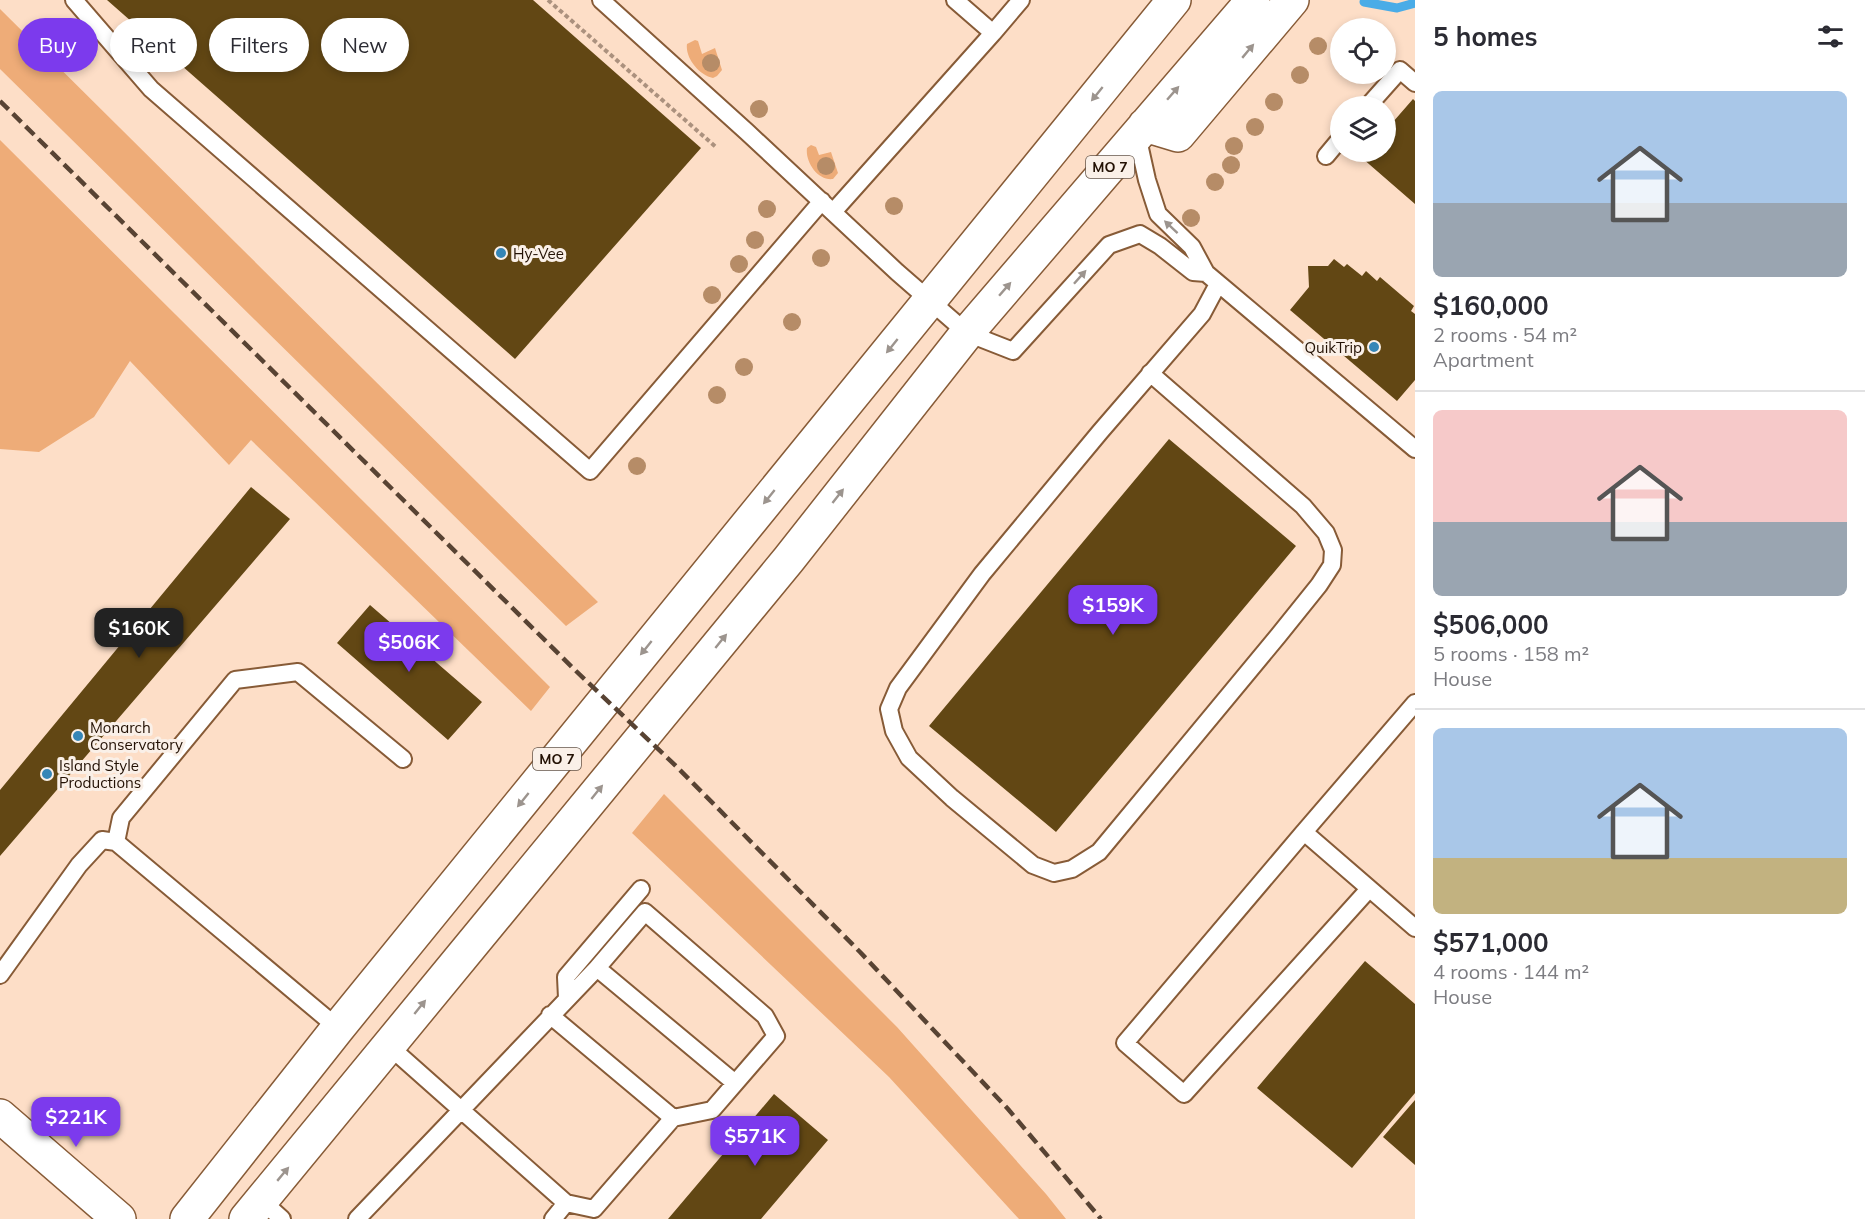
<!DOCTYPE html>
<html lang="en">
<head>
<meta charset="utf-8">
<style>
  :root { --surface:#fff; --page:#f7f7f7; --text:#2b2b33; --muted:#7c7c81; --line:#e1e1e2; --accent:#7c3aed }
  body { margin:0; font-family:Mulish,sans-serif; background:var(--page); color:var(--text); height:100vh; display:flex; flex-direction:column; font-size:22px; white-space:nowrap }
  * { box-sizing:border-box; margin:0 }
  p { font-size:20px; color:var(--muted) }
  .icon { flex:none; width:33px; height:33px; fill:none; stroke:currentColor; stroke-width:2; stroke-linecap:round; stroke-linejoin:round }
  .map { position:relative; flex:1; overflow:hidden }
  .details { display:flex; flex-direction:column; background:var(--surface); width:450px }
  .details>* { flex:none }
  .top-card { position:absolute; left:18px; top:18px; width:570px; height:54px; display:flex; gap:12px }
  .tools { position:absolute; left:1330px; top:18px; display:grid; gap:12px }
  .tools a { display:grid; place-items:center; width:66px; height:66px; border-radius:50%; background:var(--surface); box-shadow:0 3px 9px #0003; font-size:30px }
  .price { position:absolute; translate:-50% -51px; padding:0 14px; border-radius:12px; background:var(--accent); color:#fff; font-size:20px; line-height:39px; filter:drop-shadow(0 2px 3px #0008) }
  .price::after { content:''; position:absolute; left:50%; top:36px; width:18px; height:14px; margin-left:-9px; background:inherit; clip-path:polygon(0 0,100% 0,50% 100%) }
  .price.selected { background:#222; color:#fff }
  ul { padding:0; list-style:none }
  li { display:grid; align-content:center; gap:12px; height:318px; padding:0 18px }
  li+li { border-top:2px solid var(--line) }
  li span { display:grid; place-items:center; height:186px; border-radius:9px; color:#555 }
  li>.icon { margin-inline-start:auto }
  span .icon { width:108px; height:108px; fill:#fffc; stroke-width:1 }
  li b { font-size:26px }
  h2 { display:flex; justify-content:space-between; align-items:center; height:72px; padding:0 18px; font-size:26px }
  .pill { padding:0 21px; border-radius:27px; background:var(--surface); box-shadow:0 3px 9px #0003; font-size:21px; line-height:54px }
  .pill.selected { background:var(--accent); color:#fff }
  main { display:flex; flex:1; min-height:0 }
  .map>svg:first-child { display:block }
  .green { fill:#eeac78 }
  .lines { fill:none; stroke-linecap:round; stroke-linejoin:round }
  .stream { stroke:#4aace7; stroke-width:9 }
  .building { fill:#624714 }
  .service-casing { stroke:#875b37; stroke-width:20 }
  .minor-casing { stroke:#875b37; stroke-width:36 }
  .primary-casing { stroke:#875b37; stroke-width:36 }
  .path { stroke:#ab917e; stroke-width:4; stroke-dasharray:4.5 3; stroke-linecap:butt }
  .service { stroke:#fff; stroke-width:16 }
  .minor { stroke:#fff; stroke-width:33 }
  .primary { stroke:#fff; stroke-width:33 }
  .rail { stroke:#584333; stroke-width:4.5; stroke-dasharray:12 6; stroke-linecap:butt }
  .tree { fill:#b68c67 }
  .oneway { fill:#9c948e }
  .poi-dot { fill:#3586b7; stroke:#faf0e8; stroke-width:2 }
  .labels { text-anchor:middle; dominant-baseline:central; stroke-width:6; stroke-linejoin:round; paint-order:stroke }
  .shield { fill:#faf0e8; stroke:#645448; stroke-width:1.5 }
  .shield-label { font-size:14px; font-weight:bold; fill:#231104 }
  .poi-label { font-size:15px; fill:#231104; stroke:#faf0e8; text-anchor:start }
</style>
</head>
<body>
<main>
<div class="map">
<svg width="1415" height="1219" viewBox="0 0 1415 1219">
  <rect width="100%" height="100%" fill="#fddec7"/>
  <path class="green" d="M0 9 598 602 566 626 0 69Z
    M695 40 698 41 702 54 715 48 722 70 717 76 713 78C699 75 685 58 687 44Z
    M0 140 550 687 531 711 251 440 229 465 130 361 94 417 39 452 0 449Z
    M811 145 816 147 819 155 831 152 838 173 833 179C818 181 805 162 807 148Z
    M664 794 897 1027 1046 1194 1066 1219H1019L889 1077 632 833Z"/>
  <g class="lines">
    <path class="stream" d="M1364 2 1397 8 1415 3"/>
  </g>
  <path class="building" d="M107 0H533L701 148 515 359Z
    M1413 99 1415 101V204L1362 158 1367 152H1386V130Z
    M1334 259 1344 267 1347 264 1362 276 1366 271 1377 281 1380 277 1414 306 1411 311 1415 314V380L1397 401 1290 310 1309 287 1308 266H1328Z
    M1169 439 1296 546 1056 832 929 726Z
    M251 487 290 519 0 856V790Z
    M370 605 482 702 448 740 337 643Z
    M1365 961 1415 1004V1093L1352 1168 1257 1088Z
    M774 1094 828 1140 761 1219H668Z
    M1415 1100V1165L1383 1137Z"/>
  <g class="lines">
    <defs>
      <path id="service" d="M74 0 151 89 590 471 822 201
        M601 0 747 132 897 272 967 333 1013 351 1109 245 1140 234 1160 246 1193 272 1206 273
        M993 33 1021 0
        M1368 106 1400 70 1415 83
        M1137 135 1147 180 1158 214 1192 247 1206 273 1415 449
        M1326 156 1341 138
        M833 212 993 33 955 0
        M1150 373 1303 506 1326 533 1333 550 1332 565 1319 585 1278 636 1099 852 1072 869 1054 873 1033 865 952 798 909 758 894 731 889 709 898 688 982 574 1100 432 1202 314 1218 284
        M1304 832 1415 703
        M116 842 121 818 235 680 298 672 403 759
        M1369 889 1184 1094 1125 1043 1304 832 1415 928
        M0 975 79 865 102 840 116 842 338 1028
        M567 998 566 977 641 889
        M550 1015 673 1118
        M389 1046 566 1203 594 1209 673 1118 712 1110 776 1036 765 1016 645 912 597 968 735 1083
        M261 1200 282 1219
        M357 1219 597 968
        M553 1219 566 1203"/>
      <path id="minor" d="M0 1116 119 1219"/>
      <path id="primary" d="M1145 125 1178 135 1292 0
        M187 1219 338 1028 1174 0
        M246 1219 789 559 967 333 1253 0"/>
    </defs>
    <use href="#service" class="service-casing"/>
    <use href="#minor" class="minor-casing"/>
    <use href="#primary" class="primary-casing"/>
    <path class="path" d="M548 0 717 148"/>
    <use href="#service" class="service"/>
    <use href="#minor" class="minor"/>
    <use href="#primary" class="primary"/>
    <path class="rail" d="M0 101 576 671 677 767 860 952 1008 1109 1101 1219"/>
  </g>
  <g class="tree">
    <circle cx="1318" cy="46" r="9"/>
    <circle cx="711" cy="63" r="9"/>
    <circle cx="1300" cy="75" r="9"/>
    <circle cx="1274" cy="102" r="9"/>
    <circle cx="759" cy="109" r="9"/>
    <circle cx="1255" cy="127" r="9"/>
    <circle cx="1234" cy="146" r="9"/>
    <circle cx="1231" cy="165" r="9"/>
    <circle cx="826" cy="166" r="9"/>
    <circle cx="1215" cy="182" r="9"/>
    <circle cx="894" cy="206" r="9"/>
    <circle cx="767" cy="209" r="9"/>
    <circle cx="1191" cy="218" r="9"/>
    <circle cx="755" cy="240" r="9"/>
    <circle cx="821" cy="258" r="9"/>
    <circle cx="739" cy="264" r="9"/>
    <circle cx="712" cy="295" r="9"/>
    <circle cx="792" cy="322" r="9"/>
    <circle cx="744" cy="367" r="9"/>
    <circle cx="717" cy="395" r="9"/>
    <circle cx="637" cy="466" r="9"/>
  </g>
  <defs><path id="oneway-solid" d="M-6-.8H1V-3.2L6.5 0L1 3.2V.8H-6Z" transform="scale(1.5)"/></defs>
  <g class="oneway">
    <use href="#oneway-solid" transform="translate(1248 51) rotate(-50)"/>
    <use href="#oneway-solid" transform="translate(1173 93) rotate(-49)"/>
    <use href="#oneway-solid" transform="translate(1097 94) rotate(129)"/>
    <use href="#oneway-solid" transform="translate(1171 227) rotate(-137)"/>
    <use href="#oneway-solid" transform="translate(1080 277) rotate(-48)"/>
    <use href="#oneway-solid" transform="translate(1005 289) rotate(-49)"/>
    <use href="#oneway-solid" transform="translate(892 346) rotate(129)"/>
    <use href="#oneway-solid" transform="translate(838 496) rotate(-52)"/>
    <use href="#oneway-solid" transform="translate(769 497) rotate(129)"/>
    <use href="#oneway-solid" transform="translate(721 641) rotate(-51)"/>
    <use href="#oneway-solid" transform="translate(646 648) rotate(129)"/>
    <use href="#oneway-solid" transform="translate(597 792) rotate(-51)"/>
    <use href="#oneway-solid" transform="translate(523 800) rotate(129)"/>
    <use href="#oneway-solid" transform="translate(420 1007) rotate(-51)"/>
    <use href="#oneway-solid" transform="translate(283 1174) rotate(-50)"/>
  </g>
  <g class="poi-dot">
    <circle cx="501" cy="253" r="6"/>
    <circle cx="1374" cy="347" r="6"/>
    <circle cx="78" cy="736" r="6"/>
    <circle cx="47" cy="774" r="6"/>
  </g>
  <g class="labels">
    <g class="shield">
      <rect x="1086" y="156" width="48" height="22" rx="4.5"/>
      <rect x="533" y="748" width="48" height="22" rx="4.5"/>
    </g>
    <g class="shield-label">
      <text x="1110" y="167">MO 7</text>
      <text x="557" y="759">MO 7</text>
    </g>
    <g class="poi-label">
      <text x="513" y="253">Hy-Vee</text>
      <text x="1362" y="347" text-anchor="end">QuikTrip</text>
      <text x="90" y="727">Monarch<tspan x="90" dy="17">Conservatory</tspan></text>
      <text x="59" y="765">Island Style<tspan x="59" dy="17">Productions</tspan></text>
    </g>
  </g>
</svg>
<div class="tools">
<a><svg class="icon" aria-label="locate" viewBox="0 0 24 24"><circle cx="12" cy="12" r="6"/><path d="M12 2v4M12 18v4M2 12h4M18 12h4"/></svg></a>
<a><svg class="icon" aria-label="layers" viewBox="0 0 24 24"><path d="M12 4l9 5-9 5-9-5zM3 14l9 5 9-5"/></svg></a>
</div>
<b class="price" style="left:1113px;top:636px">$159K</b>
<b class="price selected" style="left:139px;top:659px">$160K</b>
<b class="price" style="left:409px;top:673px">$506K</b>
<b class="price" style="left:76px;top:1148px">$221K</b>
<b class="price" style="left:755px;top:1167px">$571K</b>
<div class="top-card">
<a class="pill selected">Buy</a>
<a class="pill">Rent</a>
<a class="pill">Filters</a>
<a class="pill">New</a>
</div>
</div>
<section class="details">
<h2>5 homes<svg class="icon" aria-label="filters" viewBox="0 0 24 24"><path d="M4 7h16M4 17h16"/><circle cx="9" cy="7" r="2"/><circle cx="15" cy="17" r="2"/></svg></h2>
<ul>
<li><span style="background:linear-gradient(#a9c7e8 60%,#9aa5b1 0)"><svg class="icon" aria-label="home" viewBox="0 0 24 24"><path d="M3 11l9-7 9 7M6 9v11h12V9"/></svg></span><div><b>$160,000</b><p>2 rooms · 54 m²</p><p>Apartment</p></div></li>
<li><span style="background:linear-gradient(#f6c9c9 60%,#9aa5b1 0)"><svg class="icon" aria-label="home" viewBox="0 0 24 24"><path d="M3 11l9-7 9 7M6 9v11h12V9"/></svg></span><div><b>$506,000</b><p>5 rooms · 158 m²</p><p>House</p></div></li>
<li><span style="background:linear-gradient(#a9c7e8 70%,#c2b280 0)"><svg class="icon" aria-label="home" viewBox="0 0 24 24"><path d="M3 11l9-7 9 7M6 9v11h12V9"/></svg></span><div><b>$571,000</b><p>4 rooms · 144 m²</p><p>House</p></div></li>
</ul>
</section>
</main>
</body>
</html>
